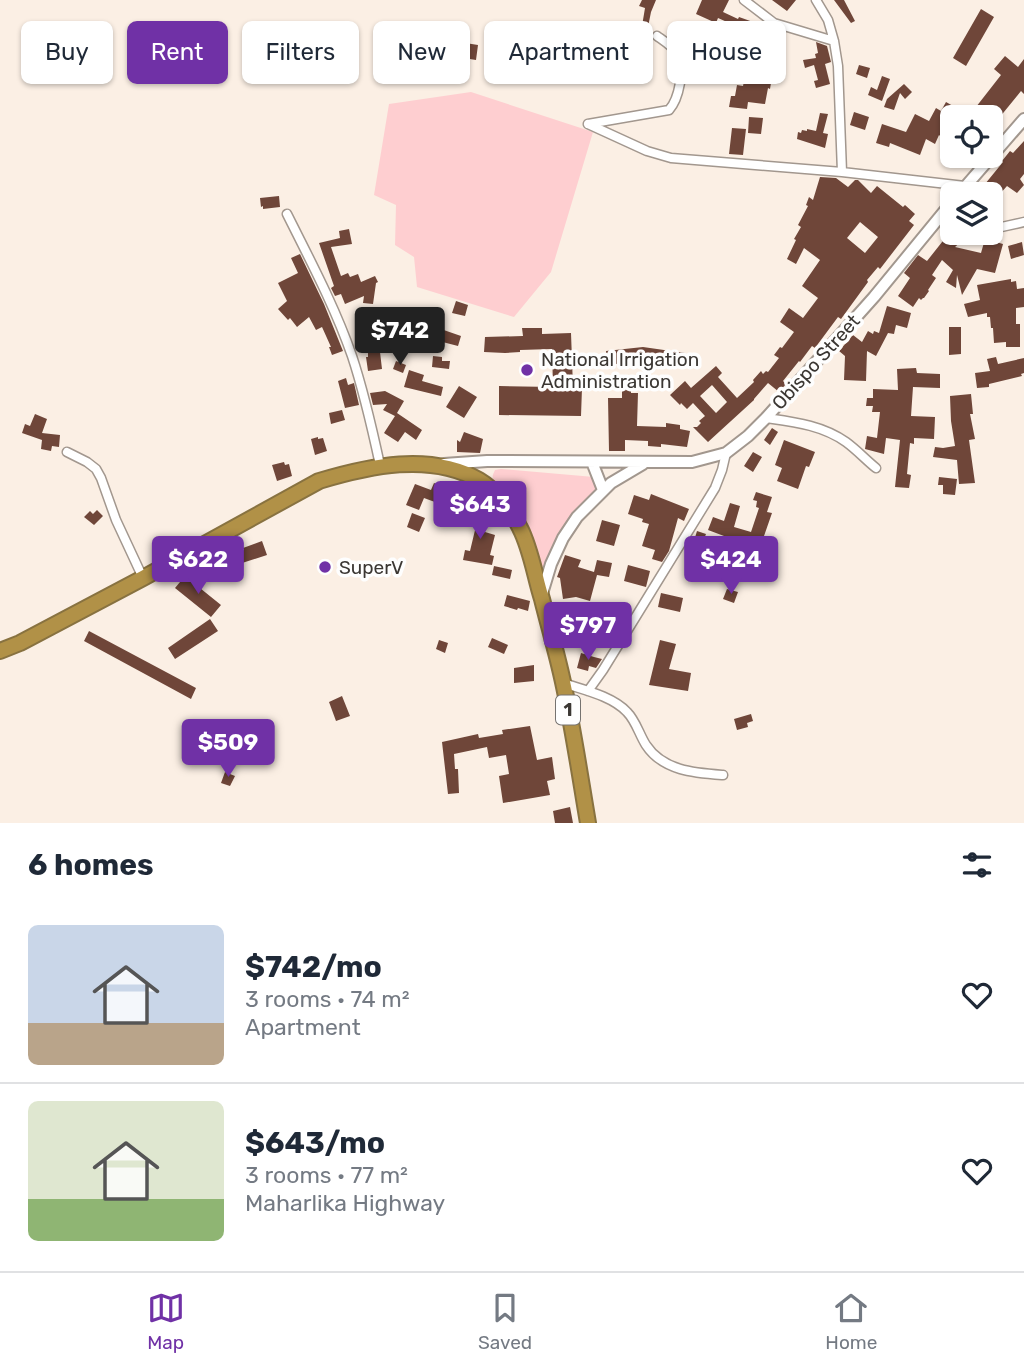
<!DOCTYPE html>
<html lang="en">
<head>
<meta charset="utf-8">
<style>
  :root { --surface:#fff; --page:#f6f6f7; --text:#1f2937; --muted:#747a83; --line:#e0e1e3; --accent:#7031a6 }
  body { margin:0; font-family:Rubik,sans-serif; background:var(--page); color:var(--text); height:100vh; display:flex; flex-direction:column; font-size:26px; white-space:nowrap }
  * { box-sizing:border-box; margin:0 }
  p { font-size:23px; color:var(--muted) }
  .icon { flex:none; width:38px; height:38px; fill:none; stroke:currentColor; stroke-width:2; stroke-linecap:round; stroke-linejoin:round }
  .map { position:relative; height:823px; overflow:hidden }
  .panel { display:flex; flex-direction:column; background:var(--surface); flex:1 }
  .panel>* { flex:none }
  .banner { position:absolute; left:21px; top:21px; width:984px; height:63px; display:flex; gap:14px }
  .buttons { position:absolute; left:940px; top:105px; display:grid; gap:14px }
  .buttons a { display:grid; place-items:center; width:63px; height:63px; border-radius:10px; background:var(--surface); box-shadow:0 2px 5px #0004; font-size:35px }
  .price { position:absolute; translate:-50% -60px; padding:0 16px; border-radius:7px; background:var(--accent); color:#fff; font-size:23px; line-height:46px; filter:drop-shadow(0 2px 4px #0008) }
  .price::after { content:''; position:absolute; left:50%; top:42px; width:21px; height:16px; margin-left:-10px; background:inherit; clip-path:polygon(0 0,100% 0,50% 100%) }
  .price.current { background:#222; color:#fff }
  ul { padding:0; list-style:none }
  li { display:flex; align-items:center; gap:21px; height:175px; padding:0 28px }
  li+li { border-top:2px solid var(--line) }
  li span { display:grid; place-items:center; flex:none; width:196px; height:140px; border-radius:10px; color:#555 }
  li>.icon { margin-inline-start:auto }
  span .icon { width:84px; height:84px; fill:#fffc; stroke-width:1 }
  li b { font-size:30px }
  h2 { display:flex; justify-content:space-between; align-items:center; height:84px; padding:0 28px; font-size:30px }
  .chip { padding:0 24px; border-radius:10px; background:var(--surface); box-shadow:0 2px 5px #0004; font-size:24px; line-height:63px }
  .chip.current { background:var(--accent); color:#fff }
  .tabs { display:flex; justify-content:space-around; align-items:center; height:98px; border-top:2px solid var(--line); background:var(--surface); font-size:19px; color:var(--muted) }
  .tabs a { display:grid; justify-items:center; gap:4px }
  .tabs .current { color:var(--accent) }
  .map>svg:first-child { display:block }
  .green { fill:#feced0 }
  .building { fill:#6f4639; fill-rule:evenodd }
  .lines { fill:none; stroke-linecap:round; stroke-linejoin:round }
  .street-casing { stroke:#a2978e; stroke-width:11 }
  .secondary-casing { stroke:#a2978e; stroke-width:14 }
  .highway-casing { stroke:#887240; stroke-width:18 }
  .street { stroke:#fff; stroke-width:8 }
  .secondary { stroke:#fff; stroke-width:10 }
  .highway { stroke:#b19147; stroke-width:14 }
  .poi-dot { fill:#7031a6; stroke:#fefefe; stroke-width:2.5 }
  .labels { text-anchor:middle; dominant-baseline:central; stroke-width:7; stroke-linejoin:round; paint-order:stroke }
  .shield { fill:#fefefe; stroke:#767370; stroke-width:2 }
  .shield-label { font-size:18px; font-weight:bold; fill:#3b3733 }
  .poi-label { font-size:19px; fill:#3b3733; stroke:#fefefe; text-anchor:start }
  .street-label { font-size:19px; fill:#3b3733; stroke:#fefefe }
</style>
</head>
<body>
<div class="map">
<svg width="1024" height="823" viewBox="0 0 1024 823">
  <rect width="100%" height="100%" fill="#fbefe4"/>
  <path class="green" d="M471 92 593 132 551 272 514 317 417 287 414 257 395 245 396 205 374 195 389 104Z
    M501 469 594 477 599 488 579 506 564 527 547 565 544 567 540 566C535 547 530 526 518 510 511 501 497 491 493 481 492 475 493 475 495 470Z"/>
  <path class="building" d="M642 0H656L651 12 648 27 642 26 645 8 639 6Z
    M702 0H729L723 12 738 19 739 17 753 22 760 21 764 24 766 37H782V50H778V53H776L770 89 768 88 765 104 748 102 747 109 729 107 731 96H735L737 85 743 86 745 76 759 79 764 47 748 44 749 34 738 31 739 29 735 28 736 26 718 18 716 23 696 14Z
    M772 0H796L787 11Z
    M834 0H844L855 21 851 23Z
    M981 9 994 17 966 66 953 58Z
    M552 31 566 36 559 54 558 61 542 59 543 48 545 49Z
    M459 42 478 45 476 60 457 57Z
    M816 42 827 46 831 62 825 64 830 84 816 88 814 81 818 80 814 65 805 68 803 60 816 58 815 54 818 53Z
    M1005 56 1018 67 1024 59V94L1021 91 995 123 990 117 976 107 1001 75 994 69Z
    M859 65 870 68 867 78 856 74Z
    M188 67 198 73 193 81 183 75Z
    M882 76 890 79 882 101 868 95 871 87 877 90Z
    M904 84 912 92 905 99 900 93 894 110 884 107 887 99Z
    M946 102 953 106 952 146 939 135 935 144 926 139 920 155 890 143 889 147 876 143 882 124 906 132 915 114 929 121 936 108 941 111Z
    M854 112 869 117 865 130 850 125Z
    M820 113 828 114 823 133 828 134 825 148 797 139 798 132 801 133 802 130 807 131V129L816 131Z
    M749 117 763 118 761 134 748 133Z
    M732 128 746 129 743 155 729 154Z
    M1024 141V174L1020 179 1024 185 1017 193 1007 186 990 205V189L985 184 1003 162 1002 161 1010 151 1013 153Z
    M820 177 836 178 848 187 855 180H858L871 193 877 186 903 207 905 205 915 214 909 221 914 225 880 269 878 267 867 280 868 282 841 319 838 317 815 348 812 346 800 362 799 361 783 381 786 384 779 392 768 383 754 399V400L708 442 693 427H697L701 423 699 421 705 416 693 403 687 409 681 403 680 405 670 395 685 381 691 388 716 366 722 373 718 377 737 398 754 382 753 380 761 371 763 374 766 371 768 372 779 358 774 355 780 347 782 348 794 332 780 322 789 308 803 318 818 298 802 286 820 260 804 248 796 264 787 259 796 240 794 239 801 227 798 225 808 206 806 205 809 197 813 200ZM860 222 878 237 865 253 847 238ZM712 385 727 402 716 413 700 396Z
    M279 196 280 207 263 209V206L261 207 260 198Z
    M952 221V233H971L955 247 981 253 985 239 1003 244 995 273 977 269 962 295 957 275 956 288 946 282 953 270 942 260 932 275 936 278 928 290 929 291 924 298H923L921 300 919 298 913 307 898 296 910 278 904 273 918 255 927 261 946 237 940 233H943Z
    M349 229 352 244 331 247 341 276 348 273 350 277 358 274 361 282 375 276 378 282 376 283 373 304 363 303 364 296 345 304 341 294 335 296 331 288 334 286 319 243 340 238 339 231Z
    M1022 242 1024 255 1011 259 1008 246Z
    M300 254 324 304 343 351 332 355 329 347H331L322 327 316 330 309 317 297 327 290 318 288 320 278 309 287 301 278 283 298 273 291 258Z
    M1011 279V282L1016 281 1017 289 1024 288V307L1016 308V324H1020V347H1006V342L994 343 993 328H991L990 317H987V313L968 317 964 304 980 300 977 285Z
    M456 301 468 305 465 316 452 313Z
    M887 306 911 313 907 328 896 325 894 334 888 333 876 356 867 351 866 381 844 380 845 356 839 351 853 335 862 342 868 331 873 334 874 331 879 333Z
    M421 310 435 314 433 324 419 320Z
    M435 327 461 336 458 346 431 339Z
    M949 327H961V354L949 355Z
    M381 328 391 331 387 343 374 339 376 332 380 333Z
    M522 328H542V334L571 333 573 387 582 388 581 416 499 415V386L553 387 552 349 520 350V352L505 353 484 352 485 337 523 336Z
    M643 347 685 353 684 365 657 363 658 357H642V361L607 365 606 351Z
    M380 352 382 369 368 371 366 357H368V353Z
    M433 356 442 357V361H450L449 369 432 367Z
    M996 357 998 364 1024 358V373L1021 374 1022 376 989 384V387L977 388 975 373 990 371 987 359Z
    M396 361 406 365 403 373 393 369Z
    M916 368 917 373 940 374V388L913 387 911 416 935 417 934 439 914 438V444L910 443 907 474 911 475 909 488 895 487 900 440 886 438 884 454 865 449 867 436 877 438 880 412H872L873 406H866L867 398H873V389L898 390 897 369Z
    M409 370 424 375 422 381 443 387 441 396 404 387Z
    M346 378 348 385 354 383 359 405 345 408 338 381Z
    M459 386 477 397 464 418 446 407Z
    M622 389H631V393H638L637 426 666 427V423L680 425V429L690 431 687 447 661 444V447L648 446V441L625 440V451H609L608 398H622Z
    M385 391 404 401 397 413 422 430 416 440 405 432 398 442 384 433 395 416 383 410 387 404 373 405 370 393 385 391V393Z
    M971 394 973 414H970L975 439 969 440 975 483 959 484 957 460 933 457 935 447 943 448 955 446 951 421 950 396Z
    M342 410 345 420 331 424 329 413Z
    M35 414 47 419 42 433 60 435 59 447 52 446 51 451 41 449 42 440 22 433 25 424 30 426Z
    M772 428 778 432 770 445 764 440Z
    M464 432 483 439 480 453 457 452V440L460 442Z
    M318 437V439L323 438 327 451 315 455 311 439Z
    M784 440 815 452 809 467 806 466 798 489 777 481 782 468 775 465Z
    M753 452 762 457 753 472 744 466Z
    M284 462 285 465 289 464 292 476 277 481 272 465Z
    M939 477 957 479 955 495 943 494V485H938Z
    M434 483 449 489 443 505 424 498 419 510 406 505 415 484 431 490Z
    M756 492 772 497 767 512 772 513 764 536 771 538 765 556 730 544 732 539 708 530 713 517 724 521 730 503 740 506 734 527 751 532 759 508 756 507 757 501 753 500Z
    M651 494 689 509 684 521 678 518 669 551 662 562 652 559 655 550 642 546 649 524 642 522 643 519 628 514 634 495 649 500Z
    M97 510 103 516 94 525 84 517 90 511 93 514Z
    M473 510 490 515 485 532 495 535 490 555 494 556 492 565 463 560 465 550 470 551 476 526 469 525Z
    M412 513 425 518 419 532 407 527Z
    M602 520 620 525 614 546 596 541Z
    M697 531 706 534 701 547 693 544Z
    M262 541 267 555 239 564 240 567 228 571 223 557 244 550 243 548Z
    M565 555 581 560 578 567 594 572 597 560 612 563 609 577 597 575 590 601 576 597 563 599 560 578 557 577Z
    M628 565 650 571 646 587 624 581Z
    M494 566 512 570 510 579 492 575Z
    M185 576 221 605 211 617 175 588Z
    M727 589 738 592 734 603 723 599Z
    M661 593 683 598 680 612 658 607Z
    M507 595 530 601 528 611 518 608 517 610 504 606Z
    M210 619 218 631 175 659 168 648Z
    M602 622 619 628 615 638 606 635 608 639 567 636V633L560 631 559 627 588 629 598 633Z
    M89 631 196 688 191 699 84 641Z
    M492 638 508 645 504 654 488 647Z
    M439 640 448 643 445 653 436 649Z
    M660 640 676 644 669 669 691 673 688 691 649 685Z
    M581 653 594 657 602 659 596 668 589 666 588 671 577 668Z
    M534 665V681L514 683V668Z
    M342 696 350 716 336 721 329 702Z
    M751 714 753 721 747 723 748 727 737 730 734 719Z
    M530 726 537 760 552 757 555 779 547 781 550 795 503 803 499 776 509 774 506 755 489 758 487 747 454 754 455 769H458L459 793 448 794 442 742 478 734 479 738 503 734 502 730Z
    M225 772 235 776 230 786 221 783Z
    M570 807 573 823H555L553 811Z"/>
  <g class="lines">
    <defs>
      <path id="street" d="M744 0 774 23 834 41
        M816 0 828 20 834 41 838 66 842 172
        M588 124 647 151 671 158 842 172 965 186
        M588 124 669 110C679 99 685 69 678 55 674 47 664 41 657 36
        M287 214C310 260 335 307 352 356 364 392 372 428 380 465
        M990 228H997L1024 222
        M766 418C794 422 822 425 846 442 857 450 866 460 876 468
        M67 452 87 462 96 469 101 478 116 520 143 578
        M563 683C584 690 612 696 627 712 636 721 639 734 646 745 663 771 695 773 723 775
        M588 691 603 670 715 488 722 470 726 453"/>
      <path id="secondary" d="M959 194 1024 119
        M592 462 603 490
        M444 464 487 461 692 462 726 453 748 436 766 418 874 297 952 202
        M541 597 551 564 563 538 577 517 611 483 643 464"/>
      <path id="highway" d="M0 651 20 643 143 578 319 481C369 466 430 452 479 480 496 490 512 511 520 528 531 549 535 577 542 599 549 627 557 654 563 682 573 728 580 776 588 823"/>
    </defs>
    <use href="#street" class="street-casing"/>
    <use href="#secondary" class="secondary-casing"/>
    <use href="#highway" class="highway-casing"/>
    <use href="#street" class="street"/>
    <use href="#secondary" class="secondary"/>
    <use href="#highway" class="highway"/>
  </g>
  <g class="poi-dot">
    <circle cx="527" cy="370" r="7"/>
    <circle cx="325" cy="567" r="7"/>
  </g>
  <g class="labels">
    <rect class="shield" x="556" y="695.5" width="24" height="29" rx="5"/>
    <g class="shield-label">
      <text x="568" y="710">1</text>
    </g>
    <g class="poi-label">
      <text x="541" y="359">National Irrigation<tspan x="541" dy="22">Administration</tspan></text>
      <text x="339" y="567">SuperV</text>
    </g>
    <g class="street-label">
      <text transform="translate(816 362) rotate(-48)">Obispo Street</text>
    </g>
  </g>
</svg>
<div class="buttons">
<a><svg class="icon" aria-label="locate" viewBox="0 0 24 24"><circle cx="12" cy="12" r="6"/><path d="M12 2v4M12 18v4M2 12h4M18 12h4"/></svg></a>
<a><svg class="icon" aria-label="layers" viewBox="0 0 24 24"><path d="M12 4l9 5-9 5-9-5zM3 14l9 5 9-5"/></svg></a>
</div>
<b class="price current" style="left:400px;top:367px">$742</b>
<b class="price" style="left:480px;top:541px">$643</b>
<b class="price" style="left:198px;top:596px">$622</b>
<b class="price" style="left:731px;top:596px">$424</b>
<b class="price" style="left:588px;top:662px">$797</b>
<b class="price" style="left:228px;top:779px">$509</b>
<div class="banner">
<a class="chip">Buy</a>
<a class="chip current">Rent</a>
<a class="chip">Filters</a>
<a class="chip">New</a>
<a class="chip">Apartment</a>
<a class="chip">House</a>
</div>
</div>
<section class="panel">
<h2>6 homes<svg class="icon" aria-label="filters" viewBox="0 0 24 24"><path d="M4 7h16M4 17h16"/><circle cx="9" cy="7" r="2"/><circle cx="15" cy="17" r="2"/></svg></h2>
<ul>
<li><span style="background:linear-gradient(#c9d6e8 70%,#b9a48a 0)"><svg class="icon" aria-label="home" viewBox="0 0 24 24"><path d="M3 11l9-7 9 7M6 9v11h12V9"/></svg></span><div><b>$742/mo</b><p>3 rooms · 74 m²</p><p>Apartment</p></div><svg class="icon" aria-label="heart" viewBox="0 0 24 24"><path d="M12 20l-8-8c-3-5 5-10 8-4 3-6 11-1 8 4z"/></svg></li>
<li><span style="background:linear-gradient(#dfe7d0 70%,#8fb573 0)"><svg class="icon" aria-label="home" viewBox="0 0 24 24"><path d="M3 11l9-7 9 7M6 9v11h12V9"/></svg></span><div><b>$643/mo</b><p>3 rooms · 77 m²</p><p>Maharlika Highway</p></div><svg class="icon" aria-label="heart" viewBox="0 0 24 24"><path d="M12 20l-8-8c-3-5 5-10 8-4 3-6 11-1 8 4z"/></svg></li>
</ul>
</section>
<nav class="tabs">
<a class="current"><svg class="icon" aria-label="map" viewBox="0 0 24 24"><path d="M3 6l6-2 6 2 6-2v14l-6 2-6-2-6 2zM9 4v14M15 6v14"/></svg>Map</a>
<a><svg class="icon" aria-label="saved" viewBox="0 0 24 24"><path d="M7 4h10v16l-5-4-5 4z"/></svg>Saved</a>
<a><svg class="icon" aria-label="home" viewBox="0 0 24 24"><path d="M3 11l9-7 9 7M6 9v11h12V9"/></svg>Home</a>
</nav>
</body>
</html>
